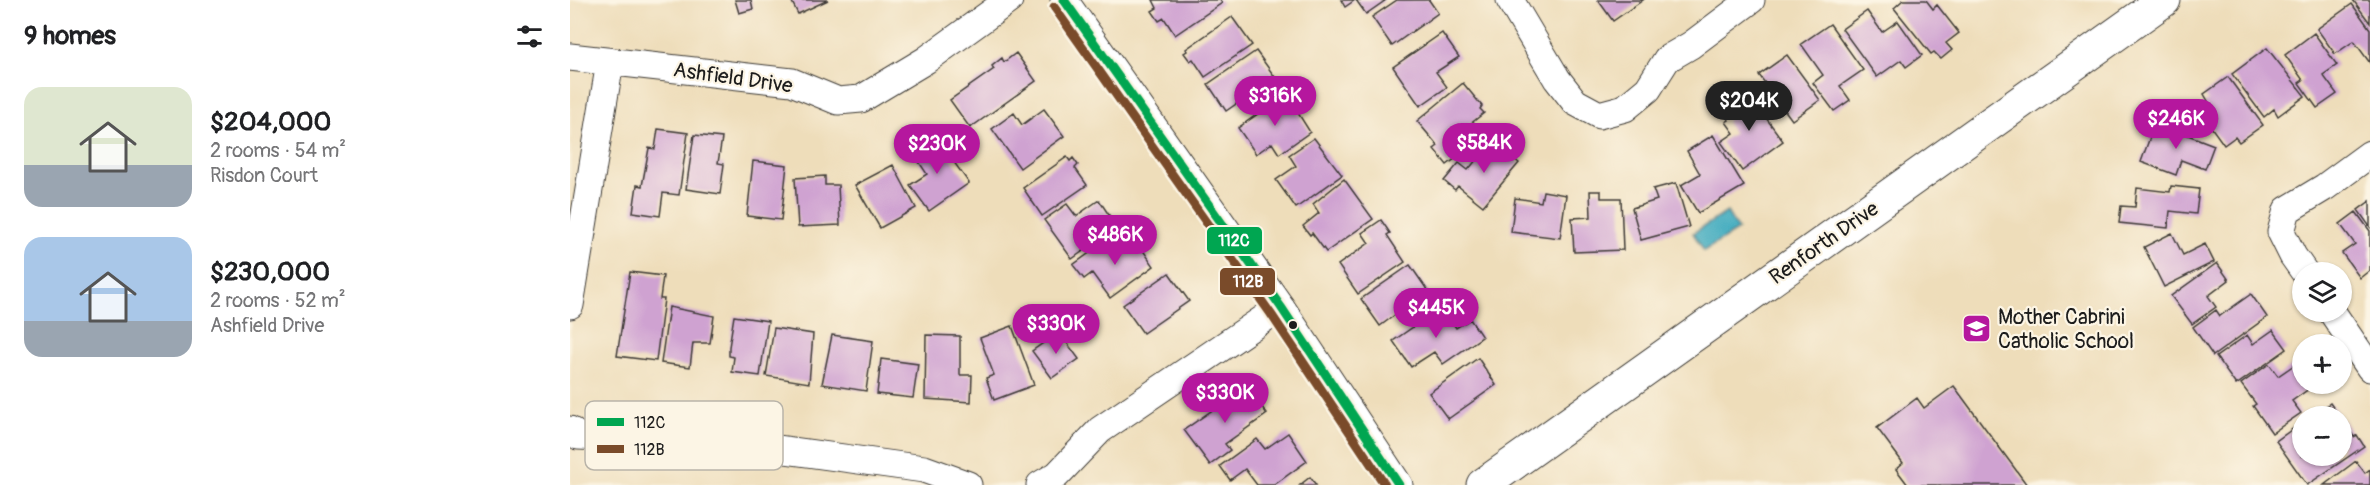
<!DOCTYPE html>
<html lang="en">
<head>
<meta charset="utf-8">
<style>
  :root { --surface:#fff; --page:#f2f2f2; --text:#202124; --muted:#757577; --accent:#b5179e }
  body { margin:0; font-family:Pangolin,sans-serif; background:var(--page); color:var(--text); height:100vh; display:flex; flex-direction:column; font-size:22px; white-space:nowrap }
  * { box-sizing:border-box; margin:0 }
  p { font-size:20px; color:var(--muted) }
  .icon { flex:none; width:33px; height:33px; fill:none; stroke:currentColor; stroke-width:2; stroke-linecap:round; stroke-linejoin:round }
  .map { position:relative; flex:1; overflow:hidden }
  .details { display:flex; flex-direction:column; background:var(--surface); width:570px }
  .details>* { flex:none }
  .tools { position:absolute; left:1722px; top:262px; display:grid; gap:12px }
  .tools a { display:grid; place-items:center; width:60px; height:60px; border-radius:50%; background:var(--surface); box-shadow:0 2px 4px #0004; font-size:30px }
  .price { position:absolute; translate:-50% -51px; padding:0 14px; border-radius:21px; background:var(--accent); color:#fff; font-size:20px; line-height:39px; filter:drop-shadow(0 2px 3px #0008) }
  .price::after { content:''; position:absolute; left:50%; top:36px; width:18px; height:14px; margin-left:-9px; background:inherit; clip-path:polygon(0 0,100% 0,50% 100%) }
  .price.active { background:#222; color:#fff }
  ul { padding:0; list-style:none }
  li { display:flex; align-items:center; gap:18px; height:150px; padding:0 24px }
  li span { display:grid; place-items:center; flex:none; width:168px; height:120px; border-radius:18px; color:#555 }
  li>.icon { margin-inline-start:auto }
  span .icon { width:72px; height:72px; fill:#fffc; stroke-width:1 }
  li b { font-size:26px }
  h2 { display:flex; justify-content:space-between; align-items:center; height:72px; padding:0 24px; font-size:26px }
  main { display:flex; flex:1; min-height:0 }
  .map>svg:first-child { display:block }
  .water { fill:#40abbf; stroke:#2e646e; stroke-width:1.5 }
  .building { fill:#cfa2d1 }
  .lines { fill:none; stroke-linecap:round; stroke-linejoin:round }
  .minor-casing { stroke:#3c3934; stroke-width:29 }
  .major-casing { stroke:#3c3934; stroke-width:35 }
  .minor { stroke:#fff; stroke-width:27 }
  .major { stroke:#fff; stroke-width:33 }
  .bus-1-casing { stroke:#fcf5e5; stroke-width:14 }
  .bus-2-casing { stroke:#fcf5e5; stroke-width:14 }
  .bus-1 { stroke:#00a651; stroke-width:9 }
  .bus-2 { stroke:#7a4b2a; stroke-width:9 }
  .bus-dot { fill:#1c1c1c; stroke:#fcf5e5; stroke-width:2 }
  .labels { text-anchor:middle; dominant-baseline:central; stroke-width:4.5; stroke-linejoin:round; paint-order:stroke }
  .street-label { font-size:21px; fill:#1c1c1c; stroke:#fcf5e5 }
  .poi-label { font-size:21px; fill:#1c1c1c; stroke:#fcf5e5; text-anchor:start }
  .key { fill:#fcf5e5; stroke:#b9b4a9; stroke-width:1.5 }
  .key-label { font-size:16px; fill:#1c1c1c }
  .line-badge { stroke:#fcf5e5; stroke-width:2 }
  .badge-label { font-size:16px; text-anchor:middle; font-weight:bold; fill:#fff }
</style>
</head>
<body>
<main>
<section class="details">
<h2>9 homes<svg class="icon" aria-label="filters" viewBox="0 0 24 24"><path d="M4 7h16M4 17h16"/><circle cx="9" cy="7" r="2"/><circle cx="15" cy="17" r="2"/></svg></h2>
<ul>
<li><span style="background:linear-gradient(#dfe7d0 65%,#9aa5b1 0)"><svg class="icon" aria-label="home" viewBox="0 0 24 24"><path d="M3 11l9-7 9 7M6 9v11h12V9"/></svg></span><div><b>$204,000</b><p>2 rooms · 54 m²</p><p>Risdon Court</p></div></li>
<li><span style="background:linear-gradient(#a9c7e8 70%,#9aa5b1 0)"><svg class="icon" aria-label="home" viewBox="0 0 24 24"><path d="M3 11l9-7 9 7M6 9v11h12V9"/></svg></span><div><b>$230,000</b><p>2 rooms · 52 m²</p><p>Ashfield Drive</p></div></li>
</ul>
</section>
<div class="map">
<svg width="1800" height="485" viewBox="0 0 1800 485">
  <rect width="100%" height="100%" fill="#fcf5e5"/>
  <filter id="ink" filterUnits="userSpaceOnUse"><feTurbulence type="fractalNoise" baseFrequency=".0167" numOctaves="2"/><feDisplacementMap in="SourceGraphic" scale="12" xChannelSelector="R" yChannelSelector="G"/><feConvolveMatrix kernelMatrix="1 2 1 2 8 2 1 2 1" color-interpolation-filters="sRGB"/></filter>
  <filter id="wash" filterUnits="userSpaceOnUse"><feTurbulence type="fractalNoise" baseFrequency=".008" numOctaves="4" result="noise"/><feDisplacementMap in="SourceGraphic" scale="24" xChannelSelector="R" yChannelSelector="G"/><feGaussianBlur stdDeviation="1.35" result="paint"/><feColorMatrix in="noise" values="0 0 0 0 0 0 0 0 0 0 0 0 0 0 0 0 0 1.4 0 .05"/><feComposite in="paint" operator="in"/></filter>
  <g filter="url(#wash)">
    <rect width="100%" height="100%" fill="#eeddba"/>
    <path class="water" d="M1157 212 1168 230 1134 251 1123 233Z"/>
    <g id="blocks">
      <path class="building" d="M165 0H181L183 9 169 13Z
        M221 0H258L228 14Z
        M583 0H650L652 3 605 35 594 18 589 21 582 11 587 8Z
        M771 0H785L775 7Z
        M786 0H816L796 14Z
        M827 0H859L868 13 822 46 802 17Z
        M1028 0H1073L1043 21Z
        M1333 0H1356L1363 9 1367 5 1389 33 1376 43 1382 50 1371 59 1364 52 1361 54 1324 8Z
        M1783 0H1800V23Z
        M1782 4 1800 29V63L1784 41 1765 54 1747 29Z
        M1297 11 1312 32 1328 21 1352 55 1336 67 1331 60 1307 77 1272 29Z
        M662 17 682 45 635 77 623 59 620 61 614 53 617 51 616 49Z
        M1260 24 1293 70 1270 86 1280 100 1264 111 1243 83 1253 75 1231 44Z
        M872 33 889 57 866 72 877 87 850 106 823 67Z
        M1744 33 1767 65 1753 75 1767 94 1747 108 1729 83 1733 80 1715 55Z
        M1697 48 1735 96 1708 116 1704 109 1694 117 1662 74Z
        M686 51 705 77 656 111 638 84Z
        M446 53 466 81 400 128 380 100 424 69 422 66 432 58 434 62Z
        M1217 55 1250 100 1222 120 1189 75Z
        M1658 77 1693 125 1669 142 1665 137 1654 145 1628 109 1638 101 1634 94Z
        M893 83 912 106 910 109 914 113 895 128 904 139 889 151 891 154 877 165 864 149 868 146 847 121Z
        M1177 92 1213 141 1172 171 1151 142 1164 133 1156 122 1159 120 1152 110Z
        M716 94 740 132 709 154 702 143 686 154 668 128Z
        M474 109 494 136 450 168 422 129 444 113 452 125Z
        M1584 126 1603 133 1605 126 1620 131 1618 135 1644 145 1635 169 1611 160 1606 175 1571 162Z
        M88 129 118 133 109 195 93 193 90 216 63 212 67 185 72 186 79 148 85 149Z
        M124 135 152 138 148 163 154 164 150 194 116 189Z
        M1143 135 1174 186 1128 213 1111 185 1130 174 1117 151Z
        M366 137 399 183 359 211 340 185 357 174 343 153Z
        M744 138 772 175 726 208 706 180 726 166 719 155Z
        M922 141 949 163 913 206 888 186 885 190 874 181 889 163 898 170Z
        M497 157 500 161 503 158 508 165 505 168 517 185 472 216 453 188Z
        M183 161 217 165 211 220 177 216Z
        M323 165 346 208 310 228 285 185Z
        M255 176V185H268L270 225 228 227 225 178Z
        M774 179 803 219 756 252 742 233 740 235 733 226 749 213 743 204Z
        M1106 183 1119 227 1071 240 1062 208 1087 200 1083 189Z
        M1601 186 1629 189 1626 214 1600 211 1598 228 1549 223 1551 206 1565 207 1567 188 1600 192Z
        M973 191 996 195 990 238 941 232 945 198 971 202Z
        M1020 191H1031V198H1051L1053 250 1004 252 1002 218 1021 217Z
        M529 200 547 227 502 259 474 220 497 204 506 216Z
        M1800 201V227L1788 210Z
        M1786 212 1800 231V270L1790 278 1772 253 1785 244 1770 224Z
        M811 220 820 233 817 235 835 262 788 294 768 265 799 243 792 233Z
        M1602 233 1613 255 1635 244 1644 262 1594 287 1574 247Z
        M565 239 584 266 540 298 522 273 514 279 503 265 536 241 545 253Z
        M1647 263 1659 280 1638 296 1646 307 1622 324 1601 296Z
        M840 265 858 291 856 293 865 306 842 322 833 309 810 326 791 299Z
        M60 272 93 276 90 299H94L86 361 47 356Z
        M599 273 619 301 573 333 553 305Z
        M1681 294 1697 317 1643 356 1623 327 1646 310 1650 316Z
        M99 307 144 316 140 343H123L120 367 91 363Z
        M872 307 886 328 900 319 912 337 873 364 864 352 841 367 823 341Z
        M164 316 198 321 190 376 162 372 164 357 159 356V347Z
        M442 326 464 385 424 400 416 378 424 375 410 338Z
        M204 328 243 334 239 383 196 376Z
        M1703 330 1717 349 1666 385 1646 357 1677 335 1683 344Z
        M489 332 509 359 482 378 462 351Z
        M262 335 303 341 296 391 252 384Z
        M356 335 390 336V375H402L401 402 355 399Z
        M908 358 926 385 878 419 859 393Z
        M311 359 348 364 343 398 307 394Z
        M1727 363 1732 371V384H1742L1743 386 1722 401 1731 413 1702 433 1683 406 1686 404 1671 384 1699 364 1708 376Z
        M677 386 697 414 655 444 660 450 640 465 614 430Z
        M1384 386 1457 485H1338L1326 469 1333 463 1307 428 1347 398 1354 408Z
        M1760 403 1770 417H1740Z
        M1772 419 1784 437 1787 435 1794 446 1737 485 1706 441 1732 422V456H1772Z
        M718 433 737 461 704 485H687L675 469 660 480 650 466 687 439 695 449Z
        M1786 461 1795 473 1800 469V485H1754Z
        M740 477 746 485H730Z"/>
    </g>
  </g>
  <g filter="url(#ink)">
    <use href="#blocks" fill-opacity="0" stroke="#3c3934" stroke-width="1.5"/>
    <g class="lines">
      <defs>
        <path id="minor" d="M494 0 711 307 829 485
          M940 0 987 79 1005 102 1029 115 1055 108 1078 89 1097 59 1121 45 1181 0
          M0 57 222 82 268 101 291 99 356 60 439 0
          M1735 273 1723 256 1711 232 1717 210 1755 187 1800 154
          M0 305 40 62
          M1762 312 1800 368
          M0 430 8 436 32 437 91 433 354 469 398 485
          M470 485 487 475 530 430 711 307"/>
        <path id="major" d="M913 485 1594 0"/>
      </defs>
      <use href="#minor" class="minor-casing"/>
      <use href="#major" class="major-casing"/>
      <use href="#minor" class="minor"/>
      <use href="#major" class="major"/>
      <defs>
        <path id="bus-1" d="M494 0 711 307 829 485"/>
        <path id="bus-2" d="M484 7 701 314 815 485"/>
      </defs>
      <use href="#bus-1" class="bus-1-casing"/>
      <use href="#bus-2" class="bus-2-casing"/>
      <use href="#bus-1" class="bus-1"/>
      <use href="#bus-2" class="bus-2"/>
    </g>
  </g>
  <defs>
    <symbol id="school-square" viewBox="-11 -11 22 22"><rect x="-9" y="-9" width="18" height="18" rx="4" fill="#b5179e" stroke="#fcf5e5"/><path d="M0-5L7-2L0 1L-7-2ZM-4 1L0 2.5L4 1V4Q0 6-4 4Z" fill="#fff"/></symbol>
  </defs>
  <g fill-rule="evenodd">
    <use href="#school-square" x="1390" y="312" width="33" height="33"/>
  </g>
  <circle class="bus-dot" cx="723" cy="325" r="5"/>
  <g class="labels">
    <g class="street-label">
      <text transform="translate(163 78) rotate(8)">Ashfield Drive</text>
      <text transform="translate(1254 243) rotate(-35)">Renforth Drive</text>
    </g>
    <g class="poi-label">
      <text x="1428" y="317">Mother Cabrini<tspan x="1428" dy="24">Catholic School</tspan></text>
    </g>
  </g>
  <rect x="15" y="401" width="198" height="69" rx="9" class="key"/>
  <rect x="27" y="418" width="27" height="8" fill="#00a651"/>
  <rect x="27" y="445" width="27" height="8" fill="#7a4b2a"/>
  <g class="key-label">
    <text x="64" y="428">112C</text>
    <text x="64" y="455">112B</text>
  </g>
  <g class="line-badge">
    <rect x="636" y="226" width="57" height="29" rx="6" fill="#00a651"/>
    <rect x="649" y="267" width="57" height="29" rx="6" fill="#7a4b2a"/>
  </g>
  <g class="badge-label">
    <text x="664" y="246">112C</text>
    <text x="678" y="287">112B</text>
  </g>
</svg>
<div class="tools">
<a><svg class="icon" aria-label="layers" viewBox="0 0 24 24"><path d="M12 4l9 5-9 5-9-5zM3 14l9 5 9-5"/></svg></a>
<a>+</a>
<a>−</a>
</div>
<b class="price" style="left:705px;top:127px">$316K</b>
<b class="price active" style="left:1179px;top:132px">$204K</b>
<b class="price" style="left:1606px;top:150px">$246K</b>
<b class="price" style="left:914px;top:174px">$584K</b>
<b class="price" style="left:367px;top:175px">$230K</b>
<b class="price" style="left:545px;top:266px">$486K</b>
<b class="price" style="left:866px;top:339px">$445K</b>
<b class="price" style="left:486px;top:355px">$330K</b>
<b class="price" style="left:655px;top:424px">$330K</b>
</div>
</main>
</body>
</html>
